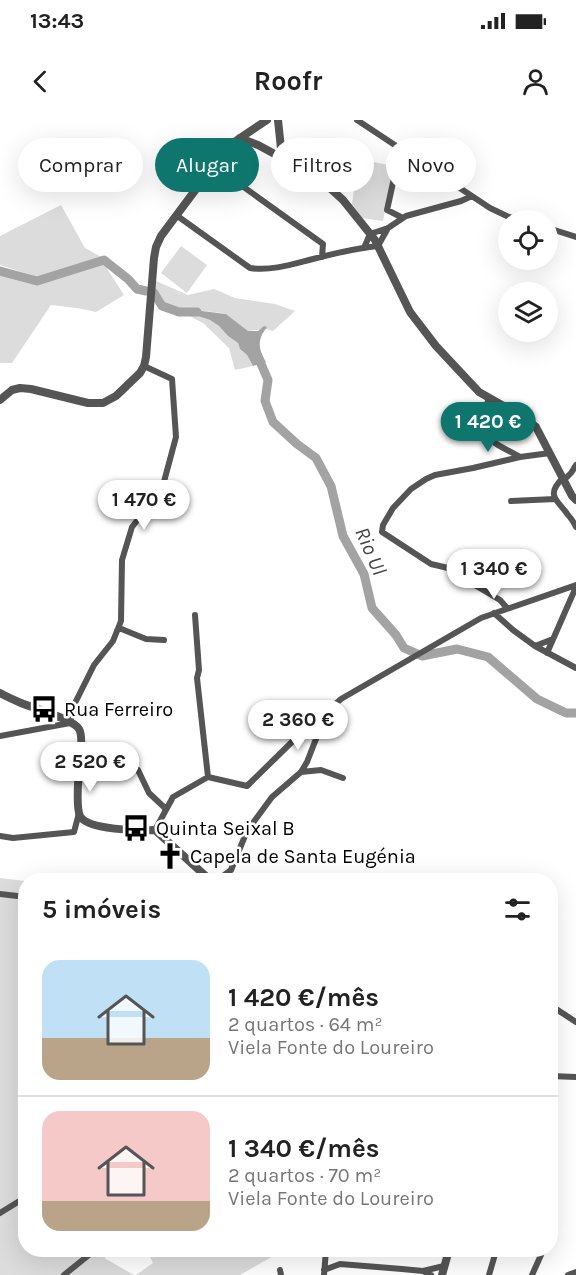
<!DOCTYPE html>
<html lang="pt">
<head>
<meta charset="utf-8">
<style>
  :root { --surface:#fff; --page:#f6f6f6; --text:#222; --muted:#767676; --line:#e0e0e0; --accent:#0f766e }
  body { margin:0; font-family:Karla,sans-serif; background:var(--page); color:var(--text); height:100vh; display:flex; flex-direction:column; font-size:22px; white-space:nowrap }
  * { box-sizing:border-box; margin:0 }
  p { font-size:20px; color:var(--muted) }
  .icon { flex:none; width:33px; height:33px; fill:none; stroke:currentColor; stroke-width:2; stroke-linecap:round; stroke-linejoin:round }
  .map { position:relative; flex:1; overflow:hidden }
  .side { position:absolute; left:18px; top:753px; width:540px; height:384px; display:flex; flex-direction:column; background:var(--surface); border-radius:24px; box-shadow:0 6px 24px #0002 }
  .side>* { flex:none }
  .guide { position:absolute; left:18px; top:18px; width:540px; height:54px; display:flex; gap:12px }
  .tools { position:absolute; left:498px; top:90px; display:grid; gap:12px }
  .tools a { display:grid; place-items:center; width:60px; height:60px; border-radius:50%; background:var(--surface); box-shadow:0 6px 24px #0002; font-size:30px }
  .price { position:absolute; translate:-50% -51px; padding:0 14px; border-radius:21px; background:#fff; color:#222; font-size:20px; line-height:39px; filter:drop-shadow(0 2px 3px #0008) }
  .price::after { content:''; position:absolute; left:50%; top:36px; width:18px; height:14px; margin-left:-9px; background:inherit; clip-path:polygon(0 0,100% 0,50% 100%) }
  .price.active { background:var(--accent); color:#fff }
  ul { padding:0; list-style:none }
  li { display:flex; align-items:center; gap:18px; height:150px; padding:0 24px }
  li+li { border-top:2px solid var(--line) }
  li span { display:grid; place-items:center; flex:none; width:168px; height:120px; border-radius:18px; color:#555 }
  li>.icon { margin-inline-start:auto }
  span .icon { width:72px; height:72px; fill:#fffc; stroke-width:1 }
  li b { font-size:26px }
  h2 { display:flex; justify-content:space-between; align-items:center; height:72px; padding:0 24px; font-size:26px }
  .pill { padding:0 21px; border-radius:27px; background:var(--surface); box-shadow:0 6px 24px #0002; font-size:21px; line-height:54px }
  .pill.active { background:var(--accent); color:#fff }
  .status { display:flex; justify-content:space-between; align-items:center; height:42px; padding:0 30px; background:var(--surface); direction:ltr }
  .status svg { height:16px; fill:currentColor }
  header { display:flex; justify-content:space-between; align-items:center; height:78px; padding:0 24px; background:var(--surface); font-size:27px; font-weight:700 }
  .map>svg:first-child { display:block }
  .green { fill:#dcdcdc }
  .water { fill:#a3a3a3 }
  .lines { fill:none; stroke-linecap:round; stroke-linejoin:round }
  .river { stroke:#a3a3a3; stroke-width:9 }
  .minor { stroke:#555; stroke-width:6 }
  .tertiary { stroke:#555; stroke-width:8 }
  .labels { text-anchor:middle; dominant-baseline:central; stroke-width:5; stroke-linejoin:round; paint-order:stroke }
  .poi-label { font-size:20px; fill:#000; stroke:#fff; text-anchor:start }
  .water-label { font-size:21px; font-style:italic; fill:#444; stroke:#fff }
</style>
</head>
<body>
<div class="status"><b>13:43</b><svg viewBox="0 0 49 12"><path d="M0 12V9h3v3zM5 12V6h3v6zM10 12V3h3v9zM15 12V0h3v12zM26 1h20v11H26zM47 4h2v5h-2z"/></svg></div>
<header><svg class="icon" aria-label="back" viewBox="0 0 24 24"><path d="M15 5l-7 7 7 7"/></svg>Roofr<svg class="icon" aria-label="person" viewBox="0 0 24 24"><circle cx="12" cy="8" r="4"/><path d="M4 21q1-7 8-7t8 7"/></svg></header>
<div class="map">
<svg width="576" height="1155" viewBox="0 0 576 1155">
  <rect width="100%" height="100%" fill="#fff"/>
  <path class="green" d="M363 40 394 46 383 101 362 98 352 84 355 63H359Z
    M61 85 85 128 103 138 37 157 0 145V116Z
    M181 126 207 145 187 173 161 153Z
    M104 144 124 175 96 192 77 188 51 185 12 243H0V153L36 164Z
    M156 161 188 175 214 169 235 178 275 184 295 191 273 211 266 209 248 211 226 194 223 193 194 190 187 192 210 200 219 206 228 216 238 223 240 229 247 235 253 246 235 250 229 228 203 203 193 198 186 192H179L162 186 154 173Z
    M77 753 105 756 104 760H76Z
    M0 758 25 761 26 1130H99L106 1139 134 1155H0Z
    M147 1130H282V1131L240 1155H136L153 1143Z"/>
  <path class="water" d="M194 190 226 194 248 211H258L264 206 267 207C257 220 258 228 266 242L253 246 247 235 240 229 238 223 228 216 219 206 210 200 186 192Z"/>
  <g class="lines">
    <path class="river" d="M0 151 37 161 104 140 128 159 137 169 146 171
      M154 173 162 186 179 192H197
      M256 232 268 260 265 281 273 302 297 324 316 338 331 366 343 416 364 454 372 488 396 515 404 528 422 536 457 529 488 537 537 579 566 593H576"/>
    <path class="minor" d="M357 0 490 88 509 97 520 100
      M213 45 323 124 322 137
      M396 49 387 90 403 98
      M176 95 250 148C270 151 290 145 309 140 332 134 355 128 378 126L388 108
      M548 108 576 117
      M364 128 370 114 388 108 406 96 461 81 472 76
      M489 278 480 306 484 315 498 325 520 337 550 333
      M563 358C544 376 559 381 568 395 571 398 574 403 576 407
      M564 360 571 353 576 345
      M511 381 555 379
      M507 488 500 480 473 464 464 454 448 448 431 444 382 412 383 405 393 388 411 369 426 359 435 355 473 348 520 337
      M494 493 513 510 535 526 576 548
      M195 495 199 550 197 558 208 657
      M119 508 146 519 164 520
      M535 526 553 519
      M547 533 576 467
      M0 616 70 603 75 583 94 545 113 521 121 501 122 440 132 407 162 369 176 317 172 259 144 246
      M138 650 149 673 166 689
      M301 652 321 650 343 658
      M155 710 173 677 208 657 247 666 298 616 309 584
      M0 716 13 718 74 712 79 693
      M218 760 231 750 247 711 272 677 301 652 307 642 323 601 330 589 341 579 481 498 576 465
      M0 774 26 777
      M550 885 576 902
      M550 956 576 957
      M0 1093 26 1077
      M280 1150 281 1155
      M324 1150 340 1144 402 1149 423 1151 431 1155
      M423 1151 444 1146
      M64 1155 95 1130
      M324 1155 326 1130
      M489 1155 496 1131 493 1130
      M532 1155 541 1135 542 1130
      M568 1155 576 1152"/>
    <path class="tertiary" d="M278 0 282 38
      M240 18 258 25 282 38 331 69 343 80 375 120 410 192 436 226 479 272 523 297 536 307 572 376 576 380
      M0 280 12 270 20 268 31 269 88 283H103L116 276 140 253 144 246 146 237 154 138 156 127 161 116 226 29 240 18 267 0
      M0 573C7 577 14 580 21 583 33 588 73 599 79 609 83 616 81 629 80 637 79 650 75 685 80 696 87 710 140 711 155 710L210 760
      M442 1155 449 1130"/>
  </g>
  <defs>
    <symbol id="bus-bare" viewBox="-9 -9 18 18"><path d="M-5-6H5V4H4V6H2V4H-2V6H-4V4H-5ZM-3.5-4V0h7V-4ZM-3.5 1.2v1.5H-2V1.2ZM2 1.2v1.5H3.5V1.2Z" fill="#000" stroke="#fff" stroke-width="2.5" paint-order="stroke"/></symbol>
    <symbol id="church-bare" viewBox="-9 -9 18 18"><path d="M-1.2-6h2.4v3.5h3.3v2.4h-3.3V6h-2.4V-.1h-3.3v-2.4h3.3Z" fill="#000" stroke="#fff" stroke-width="2.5" paint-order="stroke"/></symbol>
  </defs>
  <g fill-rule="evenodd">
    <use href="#bus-bare" x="25" y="570" width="38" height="38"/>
    <use href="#bus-bare" x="117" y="689" width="38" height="38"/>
    <use href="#church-bare" x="151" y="717" width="38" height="38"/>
  </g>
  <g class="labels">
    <g class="poi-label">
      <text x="64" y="589">Rua Ferreiro</text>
      <text x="156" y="708">Quinta Seixal B</text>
      <text x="190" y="736">Capela de Santa Eugénia</text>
    </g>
    <g class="water-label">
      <text transform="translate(371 431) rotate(67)">Rio Ul</text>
    </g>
  </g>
</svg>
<div class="tools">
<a><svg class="icon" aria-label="locate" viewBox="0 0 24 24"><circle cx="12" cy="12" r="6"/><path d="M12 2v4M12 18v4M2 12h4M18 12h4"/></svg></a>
<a><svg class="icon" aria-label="layers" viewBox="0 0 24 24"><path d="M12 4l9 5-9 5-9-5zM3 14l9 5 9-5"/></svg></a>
</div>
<b class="price active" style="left:488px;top:333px">1 420 €</b>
<b class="price" style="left:144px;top:411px">1 470 €</b>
<b class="price" style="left:494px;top:480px">1 340 €</b>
<b class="price" style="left:298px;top:631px">2 360 €</b>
<b class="price" style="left:90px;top:673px">2 520 €</b>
<div class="guide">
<a class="pill">Comprar</a>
<a class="pill active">Alugar</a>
<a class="pill">Filtros</a>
<a class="pill">Novo</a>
</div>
<section class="side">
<h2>5 imóveis<svg class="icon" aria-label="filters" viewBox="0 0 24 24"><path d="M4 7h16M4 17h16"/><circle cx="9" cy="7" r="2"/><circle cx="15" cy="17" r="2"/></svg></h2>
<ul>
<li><span style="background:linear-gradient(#bfe0f5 65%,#b9a48a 0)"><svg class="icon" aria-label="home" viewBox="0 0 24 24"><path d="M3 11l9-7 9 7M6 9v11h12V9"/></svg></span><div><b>1 420 €/mês</b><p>2 quartos · 64 m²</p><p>Viela Fonte do Loureiro</p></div></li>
<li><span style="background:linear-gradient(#f6c9c9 75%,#b9a48a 0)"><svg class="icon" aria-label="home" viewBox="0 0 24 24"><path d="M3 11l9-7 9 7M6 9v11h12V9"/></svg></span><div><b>1 340 €/mês</b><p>2 quartos · 70 m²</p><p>Viela Fonte do Loureiro</p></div></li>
</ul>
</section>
</div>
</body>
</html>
